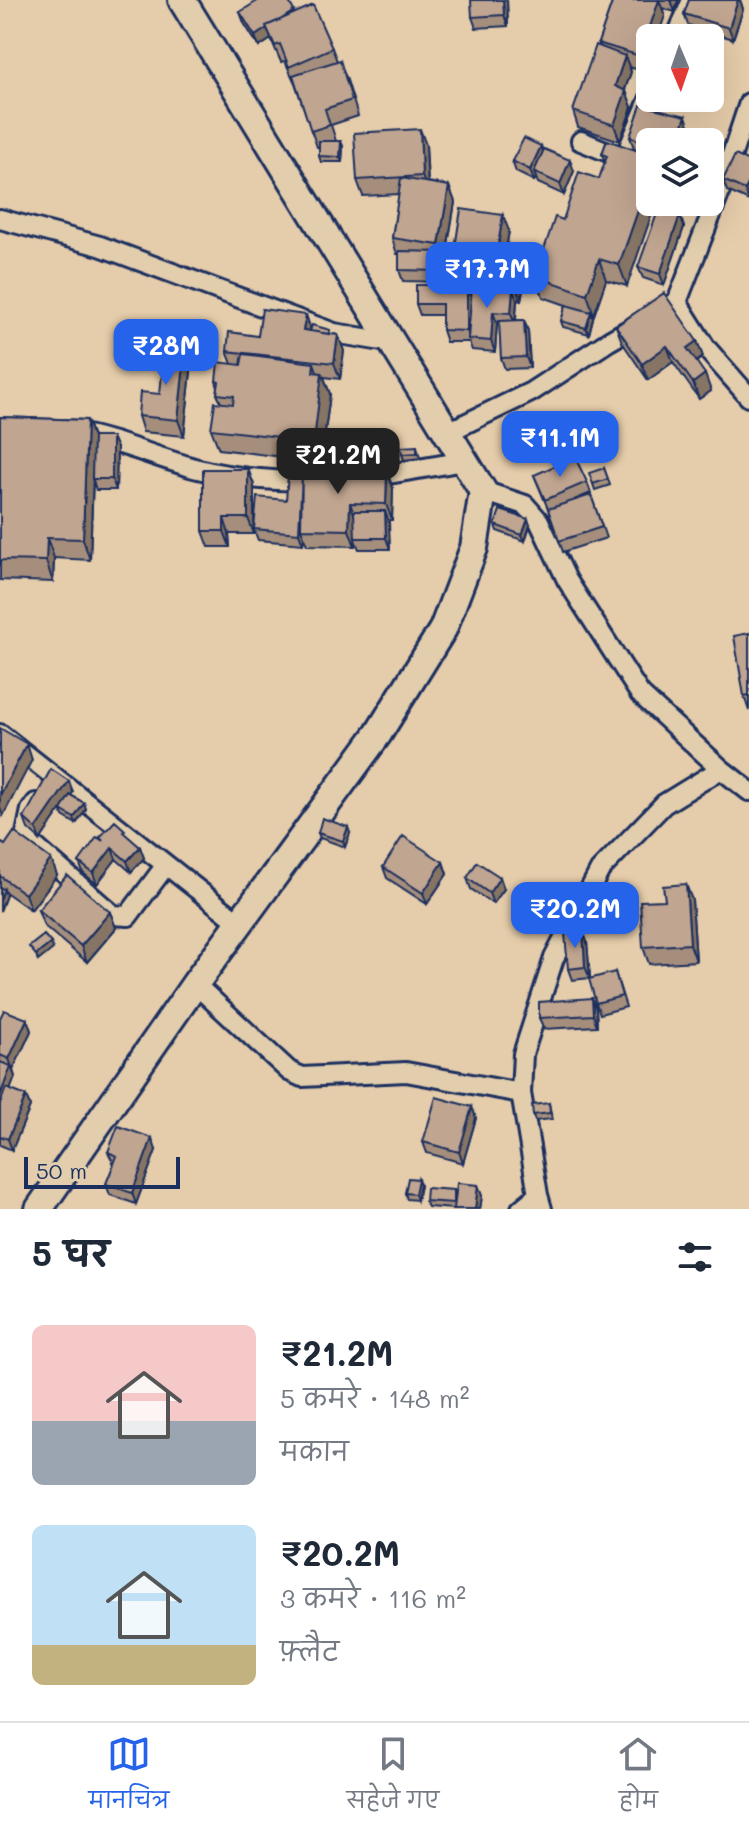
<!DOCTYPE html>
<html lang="hi">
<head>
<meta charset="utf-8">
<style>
  :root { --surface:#fff; --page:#f2f2f3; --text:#1f2937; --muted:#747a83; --line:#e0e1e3; --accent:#2563eb }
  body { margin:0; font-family:Mali,"Playpen Sans Deva",sans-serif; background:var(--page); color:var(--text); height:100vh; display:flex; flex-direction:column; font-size:30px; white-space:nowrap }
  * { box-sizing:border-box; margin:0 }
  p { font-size:26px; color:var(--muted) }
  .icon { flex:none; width:44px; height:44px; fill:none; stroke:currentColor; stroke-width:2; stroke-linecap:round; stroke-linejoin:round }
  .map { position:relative; height:1209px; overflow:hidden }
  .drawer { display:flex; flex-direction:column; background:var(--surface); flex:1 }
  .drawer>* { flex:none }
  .needle { width:52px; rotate:178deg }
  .tools { position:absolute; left:636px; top:24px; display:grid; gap:16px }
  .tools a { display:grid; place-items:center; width:88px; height:88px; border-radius:12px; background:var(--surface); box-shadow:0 8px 32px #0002; font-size:40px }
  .scale { position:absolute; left:24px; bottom:20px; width:156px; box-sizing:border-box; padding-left:8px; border:4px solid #1b2f5e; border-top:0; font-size:22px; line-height:28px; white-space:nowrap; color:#1b2f5e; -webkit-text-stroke:6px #e2cead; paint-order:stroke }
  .price { position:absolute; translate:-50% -68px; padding:0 18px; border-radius:16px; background:var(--accent); color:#fff; font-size:26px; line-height:52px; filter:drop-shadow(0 2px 4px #0008) }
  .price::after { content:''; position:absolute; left:50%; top:48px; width:24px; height:18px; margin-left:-12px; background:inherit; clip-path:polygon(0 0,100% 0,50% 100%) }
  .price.current { background:#222; color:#fff }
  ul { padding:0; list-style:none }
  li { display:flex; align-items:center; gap:24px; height:200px; padding:0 32px }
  li span { display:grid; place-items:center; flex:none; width:224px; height:160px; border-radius:12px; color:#555 }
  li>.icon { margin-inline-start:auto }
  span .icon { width:96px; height:96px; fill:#fffc; stroke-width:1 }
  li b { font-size:34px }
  h2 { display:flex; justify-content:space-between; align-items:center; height:96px; padding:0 32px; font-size:34px }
  .dock { display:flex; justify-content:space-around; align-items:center; height:112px; border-top:2px solid var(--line); background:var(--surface); font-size:22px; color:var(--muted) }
  .dock a { display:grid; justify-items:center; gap:4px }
  .dock .current { color:var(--accent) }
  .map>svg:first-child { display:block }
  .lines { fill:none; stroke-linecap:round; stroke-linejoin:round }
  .street-casing { stroke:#1b2f5e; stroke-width:24 }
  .secondary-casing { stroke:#1b2f5e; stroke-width:32 }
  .street { stroke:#e2cead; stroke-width:18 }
  .secondary { stroke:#e2cead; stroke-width:26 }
  .wall { fill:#a58e7c; stroke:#1b2f5e; stroke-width:2 }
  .shaded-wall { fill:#867465; stroke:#1b2f5e; stroke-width:2 }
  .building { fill:#c0a590; stroke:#1b2f5e; stroke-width:2 }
</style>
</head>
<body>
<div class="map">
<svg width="749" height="1209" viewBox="0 0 749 1209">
  <rect width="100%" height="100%" fill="#e5ccaa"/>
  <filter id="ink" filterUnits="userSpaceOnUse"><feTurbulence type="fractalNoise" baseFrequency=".0125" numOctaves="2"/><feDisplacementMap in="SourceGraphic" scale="16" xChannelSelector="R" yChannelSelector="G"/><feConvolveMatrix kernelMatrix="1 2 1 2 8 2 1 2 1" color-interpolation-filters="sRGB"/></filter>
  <g filter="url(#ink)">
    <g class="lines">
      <defs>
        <path id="street" d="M676 38 692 0
          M581 141 650 169
          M624 159 650 98
          M0 219 100 246 334 333 394 343
          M677 302 706 348 749 397
          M68 431C111 438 152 456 194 468 231 478 274 481 312 481
          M448 432 531 392 609 341 677 302 718 197 749 103
          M365 478 465 461
          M483 491 525 505 539 521 567 580 640 694 721 769 749 791
          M0 734 240 923
          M36 803 31 810 25 838 113 915 128 916 166 865
          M195 984 289 1071 302 1077 406 1072 521 1093
          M521 1209 538 1195
          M542 1209 538 1195 521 1093 523 1054 554 958 600 870 664 804 721 769"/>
        <path id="secondary" d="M39 1209 195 984 378 734 443 629 474 548 483 491 182 0"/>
      </defs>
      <use href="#street" class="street-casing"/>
      <use href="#secondary" class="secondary-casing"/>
      <use href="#street" class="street"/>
      <use href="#secondary" class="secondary"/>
    </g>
    <path class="wall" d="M507 0 508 26 476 28 472 17Z
      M613 0H678L675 12 662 8 665 16 650 38V60L646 73 630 67 631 72 625 90 626 91 632 107 620 141 578 127 573 111 600 46 598 43Z
      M689 0H740L743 9 733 39 688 25 684 14Z
      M240 12 295 13 332 48 337 61 346 77 358 116 331 125 336 141 343 146 342 162H321L319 156V147H317L295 83 285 61 281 62 271 39 259 47 244 23Z
      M714 87 710 107 675 98H710Z
      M690 128 685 142H650V153L634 148 630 137Z
      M607 140 627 286 606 280 594 315 592 314 593 318 589 334 563 327 561 321 566 305 543 297 535 276 563 220 599 179 605 162 602 154Z
      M426 145 428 182 449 186 455 202 445 262V282L403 281 399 270V254H397L392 238 399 194 363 196 357 180Z
      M541 146 543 151 574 171 564 195 538 183 536 178 534 181 516 172 512 161Z
      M749 161V201L727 191 723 180Z
      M666 202H692L690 215 671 212 684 227 664 285 643 278 638 267 669 212Z
      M509 231 505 252 520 254 526 271 521 301 517 300 516 320H524L528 331 530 368 505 369 501 358 500 323H497L495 352 472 350 469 342H446L442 330V315H420L416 304 455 285 451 274Z
      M306 315 311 330 338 335 344 351 340 379 324 377 330 394 321 462 219 449 211 429 221 403 217 394 218 388 216 381 232 364 227 351Z
      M616 326 697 341 703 357 696 362 711 391 699 399 673 362 648 380 622 342Z
      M186 345 192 362 184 436 143 432 138 416 160 394Z
      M0 417 87 420 93 437 117 448 116 490H96L93 480 90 560 54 558 53 582 0 580Z
      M417 446 420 458 404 460 402 454Z
      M604 468 610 485 595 490 593 484Z
      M248 469 254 485V525L286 500 393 488 392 520H388L390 549H359L355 540V546L307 545 304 537 303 544 258 540 254 530V534H229L230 547H209L203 531Z
      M534 475 587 482 591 493 574 500 591 495 606 538 563 552 549 511Z
      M495 525H530L525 541 497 531Z
      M749 633V711L744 696Z
      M73 792 71 795 84 803 86 809 76 824 63 816 61 810 68 799 40 840 28 829 24 818Z
      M318 833H350L345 847 320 838Z
      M128 837 140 847 144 858 131 872 116 859 97 884 83 873 79 862 102 840Z
      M0 846 57 875 31 910 4 891 6 895 0 911Z
      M443 862 447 874 427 904 387 878 383 867Z
      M467 878 504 889 493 904 471 889Z
      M692 900 696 961 649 964 643 947Z
      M38 910 110 912 116 928 87 962 44 926Z
      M583 931 587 942 590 978 572 980 568 969Z
      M615 972 626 1007 600 1014 596 1003Z
      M592 998 596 1009 597 1026 544 1029 539 1018Z
      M0 1018 27 1019 31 1031 13 1070 15 1077 10 1090 26 1096 30 1107 12 1150 0 1145Z
      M549 1103 552 1119 535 1121 533 1115Z
      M472 1107 476 1118 463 1163 427 1153 423 1142Z
      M156 1150 136 1204 110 1195 106 1184 114 1164 108 1152Z
      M418 1179 420 1185 417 1200 407 1199 405 1193Z
      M478 1185 482 1196 480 1209H454L428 1207 425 1201 454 1190 456 1193Z"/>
    <path class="shaded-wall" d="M503 0H507L508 26 504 15Z
      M659 0 665 16 657 38H650V60L646 73 640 56Z
      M671 0H678L675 12Z
      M738 0H740L743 9 733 39 729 28Z
      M267 28 271 39 259 47 255 36Z
      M625 56 631 72 620 103 615 86Z
      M710 77 714 87 710 107 707 98H710Z
      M626 91 632 107 620 141 614 125Z
      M686 116 690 128 685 142H677Z
      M420 129 426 145 428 192 422 176Z
      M341 141 343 146 342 162 340 157Z
      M541 146 545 157 534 172 536 178 534 181 530 170Z
      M570 160 574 171 564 195 560 184Z
      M650 176V202H656L627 286 619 265Z
      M749 182V201L745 190Z
      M449 186 455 202 445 262 439 245Z
      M687 202H692L690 215 686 204Z
      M503 215 509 231 503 267 497 251Z
      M680 215 684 227 664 285 660 274Z
      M441 252 445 263V282L441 271Z
      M520 254 526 271 521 301 515 284Z
      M599 259 606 280 594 315 587 294Z
      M467 285 471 296 470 339 467 331Z
      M513 289 517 300 515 324 511 313Z
      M493 312 497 323 495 352 491 341Z
      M591 312 593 318 589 334 586 328Z
      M306 315 311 331 303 330Z
      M524 320 528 331 530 368 526 357Z
      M338 335 344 351 340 379 334 363Z
      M697 341 703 357 693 364 687 348Z
      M186 345 192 362 184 436 178 420Z
      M667 346 673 362 648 380 642 364Z
      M314 363 321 382 322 373 330 394 321 462 314 441 313 372Z
      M705 374 711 391 699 399 693 383Z
      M87 420 94 441 90 560 83 539Z
      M112 437 117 448 116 490 112 479Z
      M248 469 254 485V534L248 518Z
      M387 472 393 488 392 520 386 504Z
      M304 475 301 529 304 537 303 544 299 533Z
      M350 503 356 519 355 546 349 530Z
      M385 511 389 522 390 549 386 538Z
      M224 518 229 534 230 547 224 531Z
      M528 519 530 525 525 541 522 535Z
      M47 538 54 558 53 582 46 561Z
      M27 744 32 760 3 816 0 808V795Z
      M69 781 73 792 40 840 36 829Z
      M84 803 86 809 76 824 74 818Z
      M348 827 350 833 345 847 343 841Z
      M140 847 144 858 131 872 127 861Z
      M112 848 116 859 97 884 93 873Z
      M51 859 57 875 31 910 25 894Z
      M443 862 447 874 427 904 423 893Z
      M500 877 504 889 493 904 489 893Z
      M686 884 692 900 696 961 690 944Z
      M4 889 6 895 0 911V900Z
      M110 912 116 928 87 962 81 946Z
      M583 931 587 942 590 978 585 967Z
      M51 943 53 949 38 961 36 955Z
      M592 998 596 1009 597 1026 593 1015Z
      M27 1019 31 1031 13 1070 9 1059Z
      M11 1066 15 1077 1 1115 0 1096Z
      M26 1096 30 1107 12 1150 8 1139Z
      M472 1107 476 1118 463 1163 459 1152Z
      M152 1138 156 1150 136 1204 132 1193Z
      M418 1179 420 1185 417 1200 415 1194Z
      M478 1185 482 1196 480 1209H475Z"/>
    <path class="building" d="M259 0H288L294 11 280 20 266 26 267 28 255 36 240 12Z
      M471 0H503L504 15 472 17Z
      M613 0H659L640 56 598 43Z
      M689 0H738L729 28 684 14Z
      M313 5 332 48 289 67 280 44 275 46 266 26Z
      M596 45 625 56 615 86 626 91 614 125 573 111Z
      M340 60 352 100 325 109 330 125 311 131 293 75Z
      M641 105 686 116 677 142H650V144L630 137Z
      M420 129 422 176 357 180 354 133Z
      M524 138 541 146 530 170 512 161Z
      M607 140 650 155V176L619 265 599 259 587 294 535 276 555 217 563 220 579 172 599 179 607 156 602 154Z
      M319 141H341L340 157 319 156Z
      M544 149 570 160 560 184 534 172Z
      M735 155 749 161V182L745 190 723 180Z
      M401 178 449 186 439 245 392 238Z
      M659 208 680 215 660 274 638 267Z
      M461 209 503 215 497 251 520 254 515 284 451 274Z
      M399 251 441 252V271L399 270Z
      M416 285H467V331L442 330V304H416Z
      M472 286 513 289 511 313 493 312 491 341 468 339Z
      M664 293 697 341 687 348 705 374 693 383 667 346 642 364 616 326Z
      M566 305 591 312 586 328 561 321Z
      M262 309 306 315 303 330 338 335 334 363 227 351 229 332 258 336Z
      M524 320 526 357 501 358 499 321Z
      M312 325 330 330 329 334 310 331Z
      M165 343 186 345 178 420 138 416 140 392 160 394Z
      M243 354 314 363 313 372 322 373 314 441 211 429 215 402 233 404 234 396 217 394 219 382 216 381 218 362 241 365Z
      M0 417 87 420 83 539 47 538 46 561 0 560Z
      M93 437H112V479H92Z
      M417 446V453L402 454 401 447Z
      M575 457 587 482 545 500 534 475Z
      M604 468 608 479 593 484 589 473Z
      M203 469H248V518H224V531H203Z
      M302 470 387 472 386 504 350 503 349 530 301 529Z
      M288 474 302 475 299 533 254 529 257 497 286 500Z
      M591 495 602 527 559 541 548 509Z
      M500 510 528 519 522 535 495 525Z
      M354 511H385L386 538H355Z
      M749 633V695L744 696 734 636Z
      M0 728 27 744 0 795Z
      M51 769 69 781 36 829 24 818Z
      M70 795 84 803 74 818 61 810Z
      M322 818 348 827 343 841 318 833Z
      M115 821 125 830 123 832 140 847 127 861 112 848 93 873 79 862 97 837 103 841 100 837Z
      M14 832 51 859 25 894 0 876V846L2 843 5 845Z
      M403 836 443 862 423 893 383 867Z
      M477 862 500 877 489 893 467 878Z
      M67 875 110 912 81 946 38 910Z
      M686 884 690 944 643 947 640 901 665 900 663 886Z
      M0 888 4 889 0 900Z
      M583 931 585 967 568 969 565 933Z
      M44 935 51 943 36 955 29 947Z
      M615 972 622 996 596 1003 589 979Z
      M592 998 593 1015 539 1018V1002Z
      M4 1010 27 1019 9 1059 0 1055V1018Z
      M0 1062 11 1066 0 1096Z
      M6 1088 26 1096 8 1139 0 1136V1104Z
      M436 1097 472 1107 459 1152 423 1142Z
      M549 1103 550 1113 533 1115 532 1105Z
      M118 1126 152 1138 132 1193 106 1184 117 1156 108 1152Z
      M408 1178 418 1179 415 1194 405 1193Z
      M457 1183 478 1185 475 1209H454Z
      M426 1188 454 1190V1203L425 1201Z"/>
  </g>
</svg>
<div class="tools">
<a><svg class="needle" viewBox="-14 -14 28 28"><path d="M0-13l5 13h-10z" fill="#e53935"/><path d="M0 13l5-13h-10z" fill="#747a83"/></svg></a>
<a><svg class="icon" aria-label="layers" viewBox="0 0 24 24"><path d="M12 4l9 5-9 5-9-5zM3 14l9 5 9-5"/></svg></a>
</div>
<div class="scale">50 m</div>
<b class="price" style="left:487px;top:310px">₹17.7M</b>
<b class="price" style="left:166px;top:387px">₹28M</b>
<b class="price" style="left:560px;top:479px">₹11.1M</b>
<b class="price current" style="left:338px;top:496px">₹21.2M</b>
<b class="price" style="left:575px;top:950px">₹20.2M</b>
</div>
<section class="drawer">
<h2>5 घर<svg class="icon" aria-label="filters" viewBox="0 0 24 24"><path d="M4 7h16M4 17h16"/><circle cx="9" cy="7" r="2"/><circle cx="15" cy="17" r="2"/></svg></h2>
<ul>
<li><span style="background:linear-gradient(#f6c9c9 60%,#9aa5b1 0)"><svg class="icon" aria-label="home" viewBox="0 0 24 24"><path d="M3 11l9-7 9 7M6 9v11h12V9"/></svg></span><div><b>₹21.2M</b><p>5 कमरे · 148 m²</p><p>मकान</p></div></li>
<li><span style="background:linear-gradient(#bfe0f5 75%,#c2b280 0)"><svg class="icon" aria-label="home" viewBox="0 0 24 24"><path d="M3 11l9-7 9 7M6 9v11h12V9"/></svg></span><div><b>₹20.2M</b><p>3 कमरे · 116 m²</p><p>फ़्लैट</p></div></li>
</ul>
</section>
<nav class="dock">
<a class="current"><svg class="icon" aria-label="map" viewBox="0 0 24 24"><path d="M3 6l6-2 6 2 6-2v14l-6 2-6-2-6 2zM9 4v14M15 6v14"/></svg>मानचित्र</a>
<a><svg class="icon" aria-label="saved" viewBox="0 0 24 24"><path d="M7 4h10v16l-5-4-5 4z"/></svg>सहेजे गए</a>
<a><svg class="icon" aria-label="home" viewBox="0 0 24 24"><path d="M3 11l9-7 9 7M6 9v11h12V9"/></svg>होम</a>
</nav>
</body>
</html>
